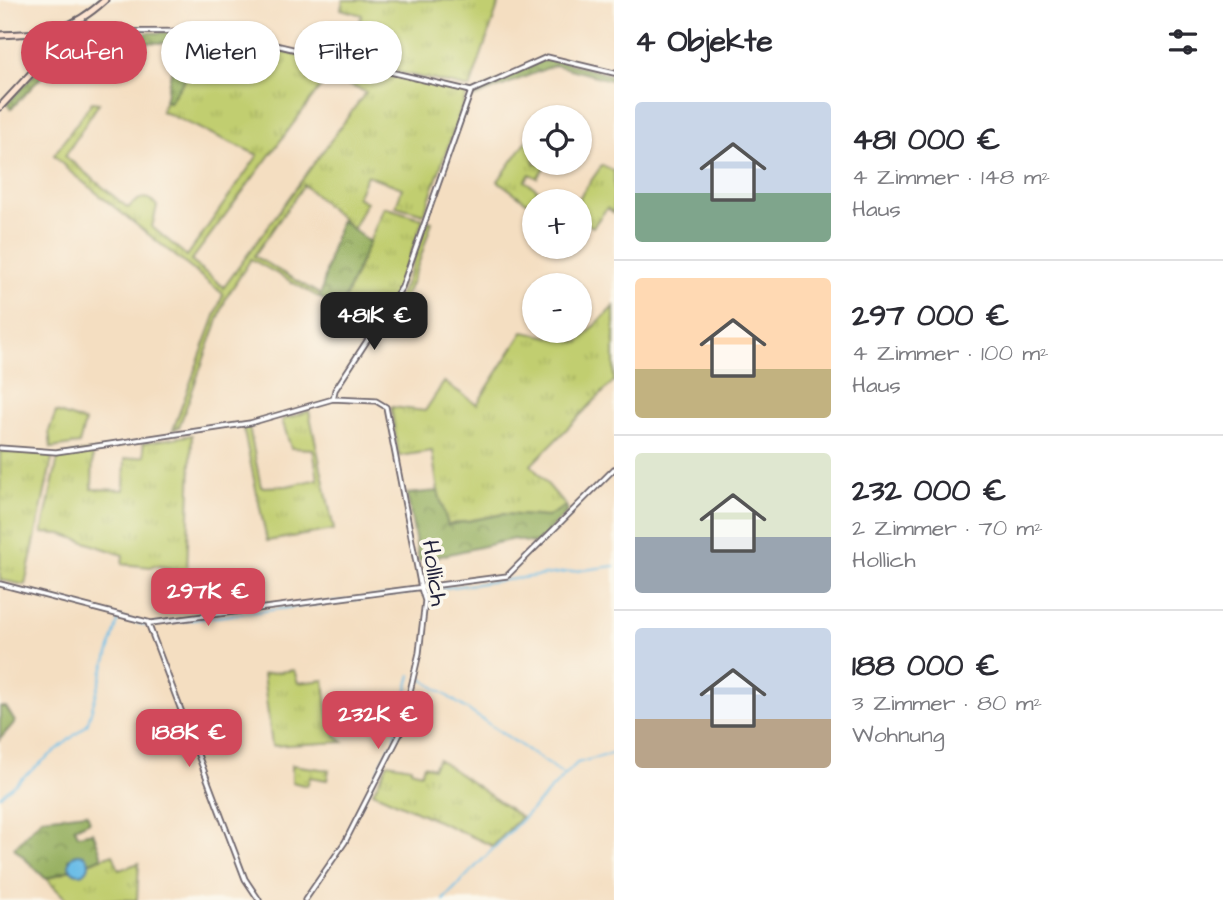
<!DOCTYPE html>
<html lang="de">
<head>
<meta charset="utf-8">
<style>
  :root { --surface:#fff; --page:#f7f7f7; --text:#2b2b33; --muted:#7c7c81; --line:#e1e1e2; --accent:#d1495b }
  body { margin:0; font-family:"Architects Daughter",sans-serif; background:var(--page); color:var(--text); height:100vh; display:flex; flex-direction:column; font-size:26px; white-space:nowrap }
  * { box-sizing:border-box; margin:0 }
  p { font-size:23px; color:var(--muted) }
  .icon { flex:none; width:38px; height:38px; fill:none; stroke:currentColor; stroke-width:2; stroke-linecap:round; stroke-linejoin:round }
  .map { position:relative; flex:1; overflow:hidden }
  .side { display:flex; flex-direction:column; background:var(--surface); width:609px }
  .side>* { flex:none }
  .guide { position:absolute; left:21px; top:21px; width:486px; height:63px; display:flex; gap:14px }
  .controls { position:absolute; left:522px; top:105px; display:grid; gap:14px }
  .controls a { display:grid; place-items:center; width:70px; height:70px; border-radius:50%; background:var(--surface); box-shadow:0 2px 5px #0004; font-size:35px }
  .price { position:absolute; translate:-50% -60px; padding:0 16px; border-radius:14px; background:var(--accent); color:#fff; font-size:23px; line-height:46px; filter:drop-shadow(0 2px 4px #0008) }
  .price::after { content:''; position:absolute; left:50%; top:42px; width:21px; height:16px; margin-left:-10px; background:inherit; clip-path:polygon(0 0,100% 0,50% 100%) }
  .price.selected { background:#222; color:#fff }
  ul { padding:0; list-style:none }
  li { display:flex; align-items:center; gap:21px; height:175px; padding:0 21px }
  li+li { border-top:2px solid var(--line) }
  li span { display:grid; place-items:center; flex:none; width:196px; height:140px; border-radius:7px; color:#555 }
  li>.icon { margin-inline-start:auto }
  span .icon { width:84px; height:84px; fill:#fffc; stroke-width:1 }
  li b { font-size:30px }
  h2 { display:flex; justify-content:space-between; align-items:center; height:84px; padding:0 21px; font-size:30px }
  .tag { padding:0 24px; border-radius:32px; background:var(--surface); box-shadow:0 2px 5px #0004; font-size:24px; line-height:63px }
  .tag.selected { background:var(--accent); color:#fff }
  main { display:flex; flex:1; min-height:0 }
  .map>svg:first-child { display:block }
  .grass { fill:url(#grass-tufts); stroke:#727855; stroke-width:2; fill-rule:evenodd }
  .forest { fill:url(#forest-crowns); stroke:#5d6a4e; stroke-width:2 }
  .garden { fill:url(#garden-dots); stroke:#727855; stroke-width:2 }
  .water { fill:#6cbde7; stroke:#477091; stroke-width:2 }
  .lines { fill:none; stroke-linecap:round; stroke-linejoin:round }
  .stream { stroke:#6cbde7; stroke-width:2 }
  .street-casing { stroke:#6c646a; stroke-width:7 }
  .secondary-casing { stroke:#6c646a; stroke-width:9 }
  .street { stroke:#fff; stroke-width:3.5 }
  .secondary { stroke:#fde4d1; stroke-width:5 }
  .labels { text-anchor:middle; dominant-baseline:central; stroke-width:7; stroke-linejoin:round; paint-order:stroke }
  .street-label { font-size:24px; fill:#22223b; stroke:#fbf7ec }
</style>
</head>
<body>
<main>
<div class="map">
<svg width="614" height="900" viewBox="0 0 614 900">
  <defs>
    <pattern id="grass-tufts" width="24" height="20" patternUnits="userSpaceOnUse" patternTransform="scale(1.75)"><rect width="24" height="20" fill="#c1ce6f"/><path d="M3 7l-1-3M5 7V3M7 7l1-3M15 17l-1-3M17 17v-4M19 17l1-3" fill="none" stroke="#a6b161"/></pattern>
    <pattern id="forest-crowns" width="20" height="18" patternUnits="userSpaceOnUse" patternTransform="scale(1.75)"><rect width="20" height="18" fill="#98b162"/><path d="M2 6a3 3 0 1 1 6 0M12 15a3 3 0 1 1 6 0" fill="none" stroke="#7c9052"/></pattern>
    <pattern id="garden-dots" width="8" height="8" patternUnits="userSpaceOnUse" patternTransform="scale(1.75)"><rect width="8" height="8" fill="#c1ce6f"/><path d="M2 2h.1M6 6h.1" fill="none" stroke="#a6b161" stroke-width="1.8" stroke-linecap="round"/></pattern>
  </defs>
  <rect width="100%" height="100%" fill="#fbf7ec"/>
  <filter id="ink" filterUnits="userSpaceOnUse"><feTurbulence type="fractalNoise" baseFrequency=".0143" numOctaves="2"/><feDisplacementMap in="SourceGraphic" scale="14" xChannelSelector="R" yChannelSelector="G"/><feConvolveMatrix kernelMatrix="1 2 1 2 8 2 1 2 1" color-interpolation-filters="sRGB"/></filter>
  <filter id="wash" filterUnits="userSpaceOnUse"><feTurbulence type="fractalNoise" baseFrequency=".00686" numOctaves="4" result="noise"/><feDisplacementMap in="SourceGraphic" scale="28" xChannelSelector="R" yChannelSelector="G"/><feGaussianBlur stdDeviation="1.57" result="paint"/><feColorMatrix in="noise" values="0 0 0 0 0 0 0 0 0 0 0 0 0 0 0 0 0 1.4 0 .05"/><feComposite in="paint" operator="in"/></filter>
  <g filter="url(#wash)">
    <rect width="100%" height="100%" fill="#f4dec1"/>
    <path class="grass" d="M343 0H500L470 88 346 61 362 15 341 9Z
      M217 34 329 64 332 62 467 93 424 214 396 206 402 188 367 175 357 197 366 202 353 229 304 185 254 256 321 295 320 298 251 259 226 298 179 427 173 430 223 294 68 170 54 155 92 102 99 103 65 156 128 208C138 198 147 193 157 206L152 227 187 256 258 155 161 111 165 101 169 102ZM328 77 366 92 224 287 191 261Z
      M527 140 534 144V163H547L537 178 530 174 525 181 538 190 528 203 498 181Z
      M602 165 614 171V213L607 208 593 227 579 219V201H577Z
      M384 207 423 219 400 285 377 321 343 303Z
      M428 221 432 222C419 260 410 306 376 331L404 287Z
      M614 306V381L531 465 566 506 547 517 503 514 447 525 438 491 432 451 399 456 391 407 425 411 444 382 477 404 523 332 579 342Z
      M309 411 334 530 267 541 243 427H249L261 487 287 486 318 479 313 449 291 448 282 420Z
      M56 412 85 422 79 444 51 448 49 431Z
      M192 435 187 571 154 565 151 567 122 564 123 555 62 534 42 533 58 458 62 455 93 451 92 489 124 490 125 459 145 456 143 443Z
      M0 451 49 454 52 459 25 585 0 580Z
      M294 670 298 683 324 680C327 699 325 730 343 742L272 746 263 674Z
      M438 759 521 817 493 846 373 792 388 763 411 767V770L421 773 424 765 433 768Z
      M113 854 119 870 139 863 137 900H67L46 879 72 869 80 874 89 865 88 863Z"/>
    <path class="forest" d="M80 29 81 34 78 38 11 109 7 104 53 54 36 36Z
      M202 31 217 34 169 102 165 101 177 44 146 42 145 33Z
      M556 60 614 76V81L555 65 472 98 474 93 541 61Z
      M341 220 369 242 340 309 320 298 331 250Z
      M438 491 448 525 503 514 547 517 566 506 568 511 536 544 514 539 419 561 407 494Z
      M0 707H6L15 722 0 739Z
      M87 813 90 821 75 828 78 835 93 832 102 857 88 863 85 856 78 854 69 859 72 869 46 879 14 848 42 818Z"/>
    <path class="garden" d="M292 765 329 770 327 780 310 777 307 786 292 782Z"/>
    <path class="water" d="M69 864a10 10 0 1 1 20 0a10 10 0 1 1-20 0Z"/>
    <g class="lines">
      <path class="stream" d="M432 594 437 589 614 566
        M151 625 415 592
        M419 677 563 774
        M394 738 411 675
        M0 796 87 725 119 618 146 625
        M357 812 391 745
        M443 900 577 763 614 753"/>
    </g>
  </g>
  <g filter="url(#ink)">
    <g class="lines">
      <defs>
        <path id="street" d="M68 27 76 32 216 31 471 91
          M0 448 56 452 104 445 250 423 333 399 335 390 402 287 471 91 547 57 614 73
          M0 584 151 623 507 576 614 469
          M148 623 245 879 259 900
          M305 900 345 842 400 734 419 653 425 601 421 588 386 407 376 401 333 399"/>
        <path id="secondary" d="M0 35C47 33 69 33 105 0
          M0 107 63 39 67 27"/>
      </defs>
      <use href="#street" class="street-casing"/>
      <use href="#secondary" class="secondary-casing"/>
      <use href="#street" class="street"/>
      <use href="#secondary" class="secondary"/>
    </g>
  </g>
  <g class="labels">
    <g class="street-label">
      <text transform="translate(434 573) rotate(82)">Hollich</text>
    </g>
  </g>
</svg>
<div class="controls">
<a><svg class="icon" aria-label="locate" viewBox="0 0 24 24"><circle cx="12" cy="12" r="6"/><path d="M12 2v4M12 18v4M2 12h4M18 12h4"/></svg></a>
<a>+</a>
<a>−</a>
</div>
<b class="price selected" style="left:374px;top:352px">481K €</b>
<b class="price" style="left:208px;top:628px">297K €</b>
<b class="price" style="left:378px;top:751px">232K €</b>
<b class="price" style="left:189px;top:769px">188K €</b>
<div class="guide">
<a class="tag selected">Kaufen</a>
<a class="tag">Mieten</a>
<a class="tag">Filter</a>
</div>
</div>
<section class="side">
<h2>4 Objekte<svg class="icon" aria-label="filters" viewBox="0 0 24 24"><path d="M4 7h16M4 17h16"/><circle cx="9" cy="7" r="2"/><circle cx="15" cy="17" r="2"/></svg></h2>
<ul>
<li><span style="background:linear-gradient(#c9d6e8 65%,#7fa58c 0)"><svg class="icon" aria-label="home" viewBox="0 0 24 24"><path d="M3 11l9-7 9 7M6 9v11h12V9"/></svg></span><div><b>481 000 €</b><p>4 Zimmer · 148 m²</p><p>Haus</p></div></li>
<li><span style="background:linear-gradient(#ffd9b3 65%,#c2b280 0)"><svg class="icon" aria-label="home" viewBox="0 0 24 24"><path d="M3 11l9-7 9 7M6 9v11h12V9"/></svg></span><div><b>297 000 €</b><p>4 Zimmer · 100 m²</p><p>Haus</p></div></li>
<li><span style="background:linear-gradient(#dfe7d0 60%,#9aa5b1 0)"><svg class="icon" aria-label="home" viewBox="0 0 24 24"><path d="M3 11l9-7 9 7M6 9v11h12V9"/></svg></span><div><b>232 000 €</b><p>2 Zimmer · 70 m²</p><p>Hollich</p></div></li>
<li><span style="background:linear-gradient(#c9d6e8 65%,#b9a48a 0)"><svg class="icon" aria-label="home" viewBox="0 0 24 24"><path d="M3 11l9-7 9 7M6 9v11h12V9"/></svg></span><div><b>188 000 €</b><p>3 Zimmer · 80 m²</p><p>Wohnung</p></div></li>
</ul>
</section>
</main>
</body>
</html>
